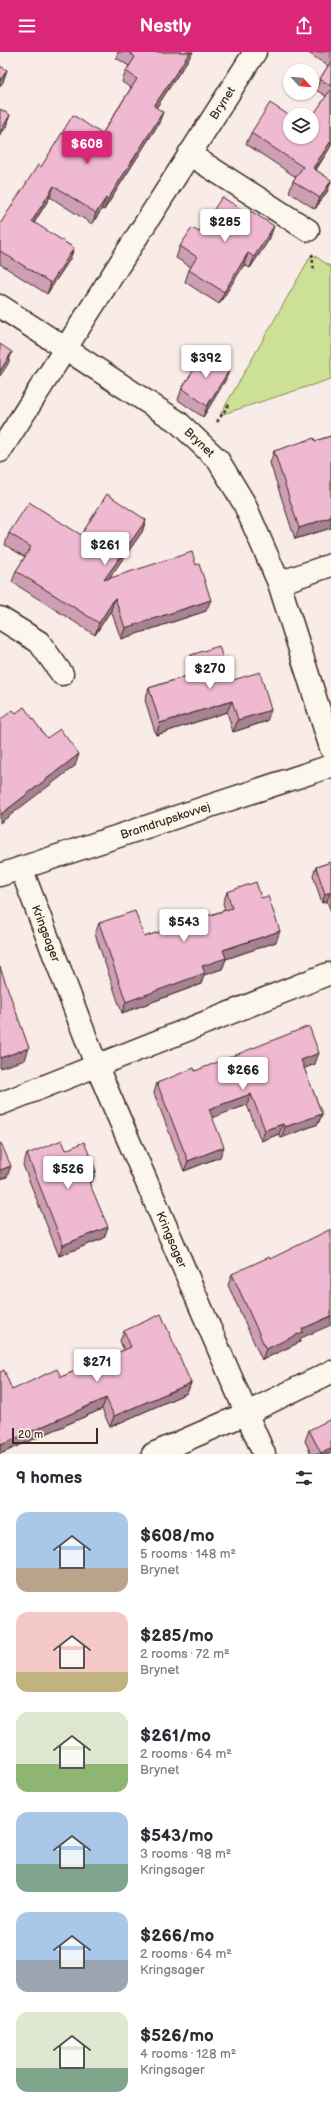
<!DOCTYPE html>
<html lang="en">
<head>
<meta charset="utf-8">
<style>
  :root { --surface:#fff; --page:#f2f2f3; --text:#2b2b33; --muted:#7c7c81; --accent:#db2777 }
  body { margin:0; font-family:"Balsamiq Sans",sans-serif; background:var(--page); color:var(--text); height:100vh; display:flex; flex-direction:column; font-size:15px; white-space:nowrap }
  * { box-sizing:border-box; margin:0 }
  p { font-size:13px; color:var(--muted) }
  .icon { flex:none; width:22px; height:22px; fill:none; stroke:currentColor; stroke-width:2; stroke-linecap:round; stroke-linejoin:round }
  .map { position:relative; height:1402px; overflow:hidden }
  .drawer { display:flex; flex-direction:column; background:var(--surface); flex:1 }
  .drawer>* { flex:none }
  .needle { width:26px; rotate:116deg }
  .fabs { position:absolute; left:283px; top:12px; display:grid; gap:8px }
  .fabs a { display:grid; place-items:center; width:36px; height:36px; border-radius:50%; background:var(--surface); box-shadow:0 1px 3px #0004; font-size:20px }
  .scale { position:absolute; left:12px; bottom:10px; width:86px; box-sizing:border-box; padding-left:4px; border:2px solid #3b2a1e; border-top:0; font-size:11px; line-height:14px; white-space:nowrap; color:#3b2a1e; -webkit-text-stroke:3px #fbf7ec; paint-order:stroke }
  .price { position:absolute; translate:-50% -34px; padding:0 9px; border-radius:4px; background:#fff; color:#222; font-size:13px; line-height:26px; filter:drop-shadow(0 1px 2px #0008) }
  .price::after { content:''; position:absolute; left:50%; top:24px; width:12px; height:9px; margin-left:-6px; background:inherit; clip-path:polygon(0 0,100% 0,50% 100%) }
  .price.selected { background:var(--accent); color:#fff }
  ul { padding:0; list-style:none }
  li { display:flex; align-items:center; gap:12px; height:100px; padding:0 16px }
  li span { display:grid; place-items:center; flex:none; width:112px; height:80px; border-radius:12px; color:#555 }
  li>.icon { margin-inline-start:auto }
  span .icon { width:48px; height:48px; fill:#fffc; stroke-width:1 }
  li b { font-size:17px }
  h2 { display:flex; justify-content:space-between; align-items:center; height:48px; padding:0 16px; font-size:17px }
  header { display:flex; justify-content:space-between; align-items:center; height:52px; padding:0 16px; background:var(--accent); color:#fff; font-size:18px; font-weight:800 }
  .map>svg:first-child { display:block }
  .green { fill:#cce195; stroke:#84865a }
  .lines { fill:none; stroke-linecap:round; stroke-linejoin:round }
  .minor-casing { stroke:#3b2a1e; stroke-width:25 }
  .path { stroke:#3b2a1e; stroke-width:2.5; stroke-dasharray:3 3; stroke-linecap:butt }
  .minor { stroke:#fbf7ec; stroke-width:22 }
  .wall { fill:#ce9fb4; stroke:#3b2a1e }
  .shaded-wall { fill:#a78292; stroke:#3b2a1e }
  .building { fill:#efb9d1; stroke:#3b2a1e }
  .labels { text-anchor:middle; dominant-baseline:central; stroke-width:4; stroke-linejoin:round; paint-order:stroke }
  .street-label { font-size:12px; fill:#3b2a1e; stroke:#fbf7ec }
</style>
</head>
<body>
<header><svg class="icon" aria-label="menu" viewBox="0 0 24 24"><path d="M4 6h16M4 12h16M4 18h16"/></svg>Nestly<svg class="icon" aria-label="share" viewBox="0 0 24 24"><path d="M12 15V3M7 8l5-5 5 5M5 13v7h14v-7"/></svg></header>
<div class="map">
<svg width="331" height="1402" viewBox="0 0 331 1402">
  <rect width="100%" height="100%" fill="#f9ebe7"/>
  <filter id="ink" filterUnits="userSpaceOnUse"><feTurbulence type="fractalNoise" baseFrequency=".025" numOctaves="2"/><feDisplacementMap in="SourceGraphic" scale="8" xChannelSelector="R" yChannelSelector="G"/><feConvolveMatrix kernelMatrix="1 2 1 2 8 2 1 2 1" color-interpolation-filters="sRGB"/></filter>
  <g filter="url(#ink)">
    <path class="green" d="M312 202 331 215V327L220 363Z"/>
    <g class="lines">
      <defs>
        <g id="minor">
          <path d="M189 102 308 178"/>
          <path id="s1" d="M0 254 178 370 218 408 244 451 279 531 331 696"/>
          <path id="s2" d="M0 399 255 0"/>
          <path d="M279 531 331 513"/>
          <path d="M0 566 39 590 62 622"/>
          <path id="s3" d="M21 816 97 1015 264 1402"/>
          <path id="s4" d="M0 823 331 714"/>
          <path d="M0 1052 328 922"/>
          <path d="M153 1402 245 1362 331 1320"/>
        </g>
      </defs>
      <use href="#minor" class="minor-casing"/>
      <path class="path" d="M312 202 314 220
        M217 370 230 351"/>
      <use href="#minor" class="minor"/>
    </g>
    <path class="wall" d="M118 0H193L156 56 159 71 104 158 102 157 92 172 50 145 34 171 74 196 70 207 47 242 0 212V172L41 115 102 82 131 36 122 30 126 19 129 14 116 6Z
      M307 0H331V94L316 118 331 130 327 140 315 157 289 140 293 129 296 125 246 92 251 81 312 85 326 44 316 38 320 27 328 14Z
      M199 180 270 186 250 216 244 213 219 252 185 230 189 218 191 215 176 206 180 194Z
      M225 329 203 365 178 348 182 336Z
      M331 384V476L295 487 270 411 274 399 315 389Z
      M146 468 142 480 109 526 206 559 121 587 111 558 95 583 12 530 16 519 25 505 5 493 9 481 81 483Z
      M191 603 230 629 267 669 233 680 227 660 156 683 145 648 149 636 190 623 187 614Z
      M331 810V860L327 849 322 851 313 823 316 815Z
      M227 840 276 890 226 907 222 917 204 923 201 932 122 961 95 882 99 871 144 885 225 858 223 851Z
      M315 1012 304 1016 322 1062 318 1072 281 1086 279 1082 261 1089 247 1053 212 1065 220 1105 184 1119 154 1041 157 1031 195 1019Z
      M66 1098 96 1119 92 1130 89 1131 104 1186 59 1204 23 1113 27 1102Z
      M232 1222 301 1286 300 1290 262 1308 228 1233Z
      M124 1279 191 1331 187 1341 110 1375 102 1357 0 1402V1320L12 1338 61 1325 124 1298 120 1289Z
      M309 1378 331 1402H311L305 1389Z"/>
    <path class="shaded-wall" d="M190 0H193L150 65 154 54Z
      M7 18 3 30 0 34V29Z
      M163 60 159 71 104 158 108 147Z
      M10 63 6 75 0 84V80Z
      M331 89V94L309 127 313 116Z
      M331 129 327 140 315 157 320 146Z
      M54 134 50 145 28 180 32 169Z
      M106 146 102 157 92 172 96 161Z
      M274 174 270 186 250 216 254 205Z
      M74 196 70 207 47 242 51 231Z
      M248 201 244 213 219 252 224 240Z
      M12 300 8 312 0 324V319Z
      M230 317 225 329 203 365 207 354Z
      M331 465V476L295 487 299 476Z
      M146 468 142 480 100 539 104 528Z
      M115 546 111 558 95 583 99 571Z
      M211 548 206 559 121 587 125 576Z
      M232 649 227 660 156 683 160 671Z
      M271 658 267 669 233 680 238 668Z
      M79 702 75 714 0 771V763Z
      M330 840 327 849 322 851 325 842Z
      M280 879 276 890 226 907 222 917 204 923 201 932 122 961 126 950 202 914 223 898Z
      M29 996 25 1008 0 1016V1006Z
      M319 1001 315 1012 298 1019 301 1008Z
      M251 1042 247 1053 206 1068 209 1057Z
      M322 1062 318 1072 281 1086 285 1075Z
      M283 1072 279 1082 261 1089 265 1078Z
      M224 1095 220 1105 184 1119 188 1109Z
      M11 1114 7 1125 0 1127V1118Z
      M96 1119 92 1130 82 1134 86 1123Z
      M108 1175 104 1186 59 1204 63 1193Z
      M331 1264V1273L301 1286 300 1290 262 1308 266 1297 302 1277Z
      M191 1331 187 1341 110 1375 114 1364Z
      M106 1346 102 1357 0 1402V1395L1 1393Z
      M331 1397V1402H321V1401Z"/>
    <path class="building" d="M128 0H190L154 54 163 60 108 147 106 146 96 161 54 134 32 169 74 196 51 231 0 199V172L38 113 41 115 73 63 102 82 137 27 126 19 135 5Z
      M331 9V34L320 27Z
      M0 14 7 18 0 29Z
      M331 37V89L313 116 331 128V129L320 146 293 129 303 115 251 81 270 51 290 64V85H312V65Z
      M0 57 10 63 0 80Z
      M222 145 249 162 251 159 274 174 254 205 248 201 224 240 189 218 197 205 180 194 192 176 199 180Z
      M0 292 12 300 0 319Z
      M205 301 230 317 207 354 182 336Z
      M331 384V465L299 476 274 399 314 386 315 389Z
      M107 442 146 468 104 528 192 500 196 513 199 512 211 548 125 576 115 546 99 571 16 519 31 495 9 481 29 450 81 483Z
      M219 594 230 629 260 620 271 658 238 668 232 649 160 671 149 636 197 621 191 603Z
      M24 655 47 686 60 677 79 702 0 763V668L13 658 16 661Z
      M331 810V842L330 840 325 842 316 815Z
      M256 830 261 846 268 844 280 879 223 898 226 906 202 914 205 921 126 950 99 871 135 859 144 885 232 856 227 840Z
      M0 915 29 996 0 1006Z
      M309 974 319 1001 301 1008 322 1062 285 1075 283 1072 265 1078 251 1042 209 1057 224 1095 188 1109 157 1031 194 1016 195 1019Z
      M62 1088 66 1098 84 1090 96 1119 86 1123 108 1175 63 1193 27 1102Z
      M1 1091 11 1114 0 1118V1092Z
      M331 1177V1264L302 1277 303 1280 266 1297 232 1222 269 1205 270 1207Z
      M161 1262 191 1331 114 1364 106 1346 1 1393 0 1391V1320L4 1318 12 1338 57 1317 61 1325 131 1295 124 1279Z
      M331 1367V1397L321 1401 309 1378Z"/>
  </g>
  <g class="labels">
    <g class="street-label">
      <text stroke="none"><textPath href="#s2" startOffset="413">Brynet</textPath></text>
      <text stroke="none"><textPath href="#s1" startOffset="242">Brynet</textPath></text>
      <text stroke="none"><textPath href="#s4" startOffset="174">Bramdrupskovvej</textPath></text>
      <text stroke="none"><textPath href="#s3" startOffset="70">Kringsager</textPath></text>
      <text stroke="none"><textPath href="#s3" startOffset="401">Kringsager</textPath></text>
    </g>
  </g>
</svg>
<div class="fabs">
<a><svg class="needle" viewBox="-14 -14 28 28"><path d="M0-13l5 13h-10z" fill="#e53935"/><path d="M0 13l5-13h-10z" fill="#7c7c81"/></svg></a>
<a><svg class="icon" aria-label="layers" viewBox="0 0 24 24"><path d="M12 4l9 5-9 5-9-5zM3 14l9 5 9-5"/></svg></a>
</div>
<div class="scale">20 m</div>
<b class="price selected" style="left:87px;top:113px">$608</b>
<b class="price" style="left:225px;top:191px">$285</b>
<b class="price" style="left:206px;top:327px">$392</b>
<b class="price" style="left:105px;top:514px">$261</b>
<b class="price" style="left:210px;top:638px">$270</b>
<b class="price" style="left:184px;top:891px">$543</b>
<b class="price" style="left:243px;top:1039px">$266</b>
<b class="price" style="left:68px;top:1138px">$526</b>
<b class="price" style="left:97px;top:1331px">$271</b>
</div>
<section class="drawer">
<h2>9 homes<svg class="icon" aria-label="filters" viewBox="0 0 24 24"><path d="M4 7h16M4 17h16"/><circle cx="9" cy="7" r="2"/><circle cx="15" cy="17" r="2"/></svg></h2>
<ul>
<li><span style="background:linear-gradient(#a9c7e8 70%,#b9a48a 0)"><svg class="icon" aria-label="home" viewBox="0 0 24 24"><path d="M3 11l9-7 9 7M6 9v11h12V9"/></svg></span><div><b>$608/mo</b><p>5 rooms · 148 m²</p><p>Brynet</p></div></li>
<li><span style="background:linear-gradient(#f6c9c9 75%,#c2b280 0)"><svg class="icon" aria-label="home" viewBox="0 0 24 24"><path d="M3 11l9-7 9 7M6 9v11h12V9"/></svg></span><div><b>$285/mo</b><p>2 rooms · 72 m²</p><p>Brynet</p></div></li>
<li><span style="background:linear-gradient(#dfe7d0 65%,#8fb573 0)"><svg class="icon" aria-label="home" viewBox="0 0 24 24"><path d="M3 11l9-7 9 7M6 9v11h12V9"/></svg></span><div><b>$261/mo</b><p>2 rooms · 64 m²</p><p>Brynet</p></div></li>
<li><span style="background:linear-gradient(#a9c7e8 65%,#7fa58c 0)"><svg class="icon" aria-label="home" viewBox="0 0 24 24"><path d="M3 11l9-7 9 7M6 9v11h12V9"/></svg></span><div><b>$543/mo</b><p>3 rooms · 98 m²</p><p>Kringsager</p></div></li>
<li><span style="background:linear-gradient(#a9c7e8 60%,#9aa5b1 0)"><svg class="icon" aria-label="home" viewBox="0 0 24 24"><path d="M3 11l9-7 9 7M6 9v11h12V9"/></svg></span><div><b>$266/mo</b><p>2 rooms · 64 m²</p><p>Kringsager</p></div></li>
<li><span style="background:linear-gradient(#dfe7d0 70%,#7fa58c 0)"><svg class="icon" aria-label="home" viewBox="0 0 24 24"><path d="M3 11l9-7 9 7M6 9v11h12V9"/></svg></span><div><b>$526/mo</b><p>4 rooms · 128 m²</p><p>Kringsager</p></div></li>
</ul>
</section>
</body>
</html>
